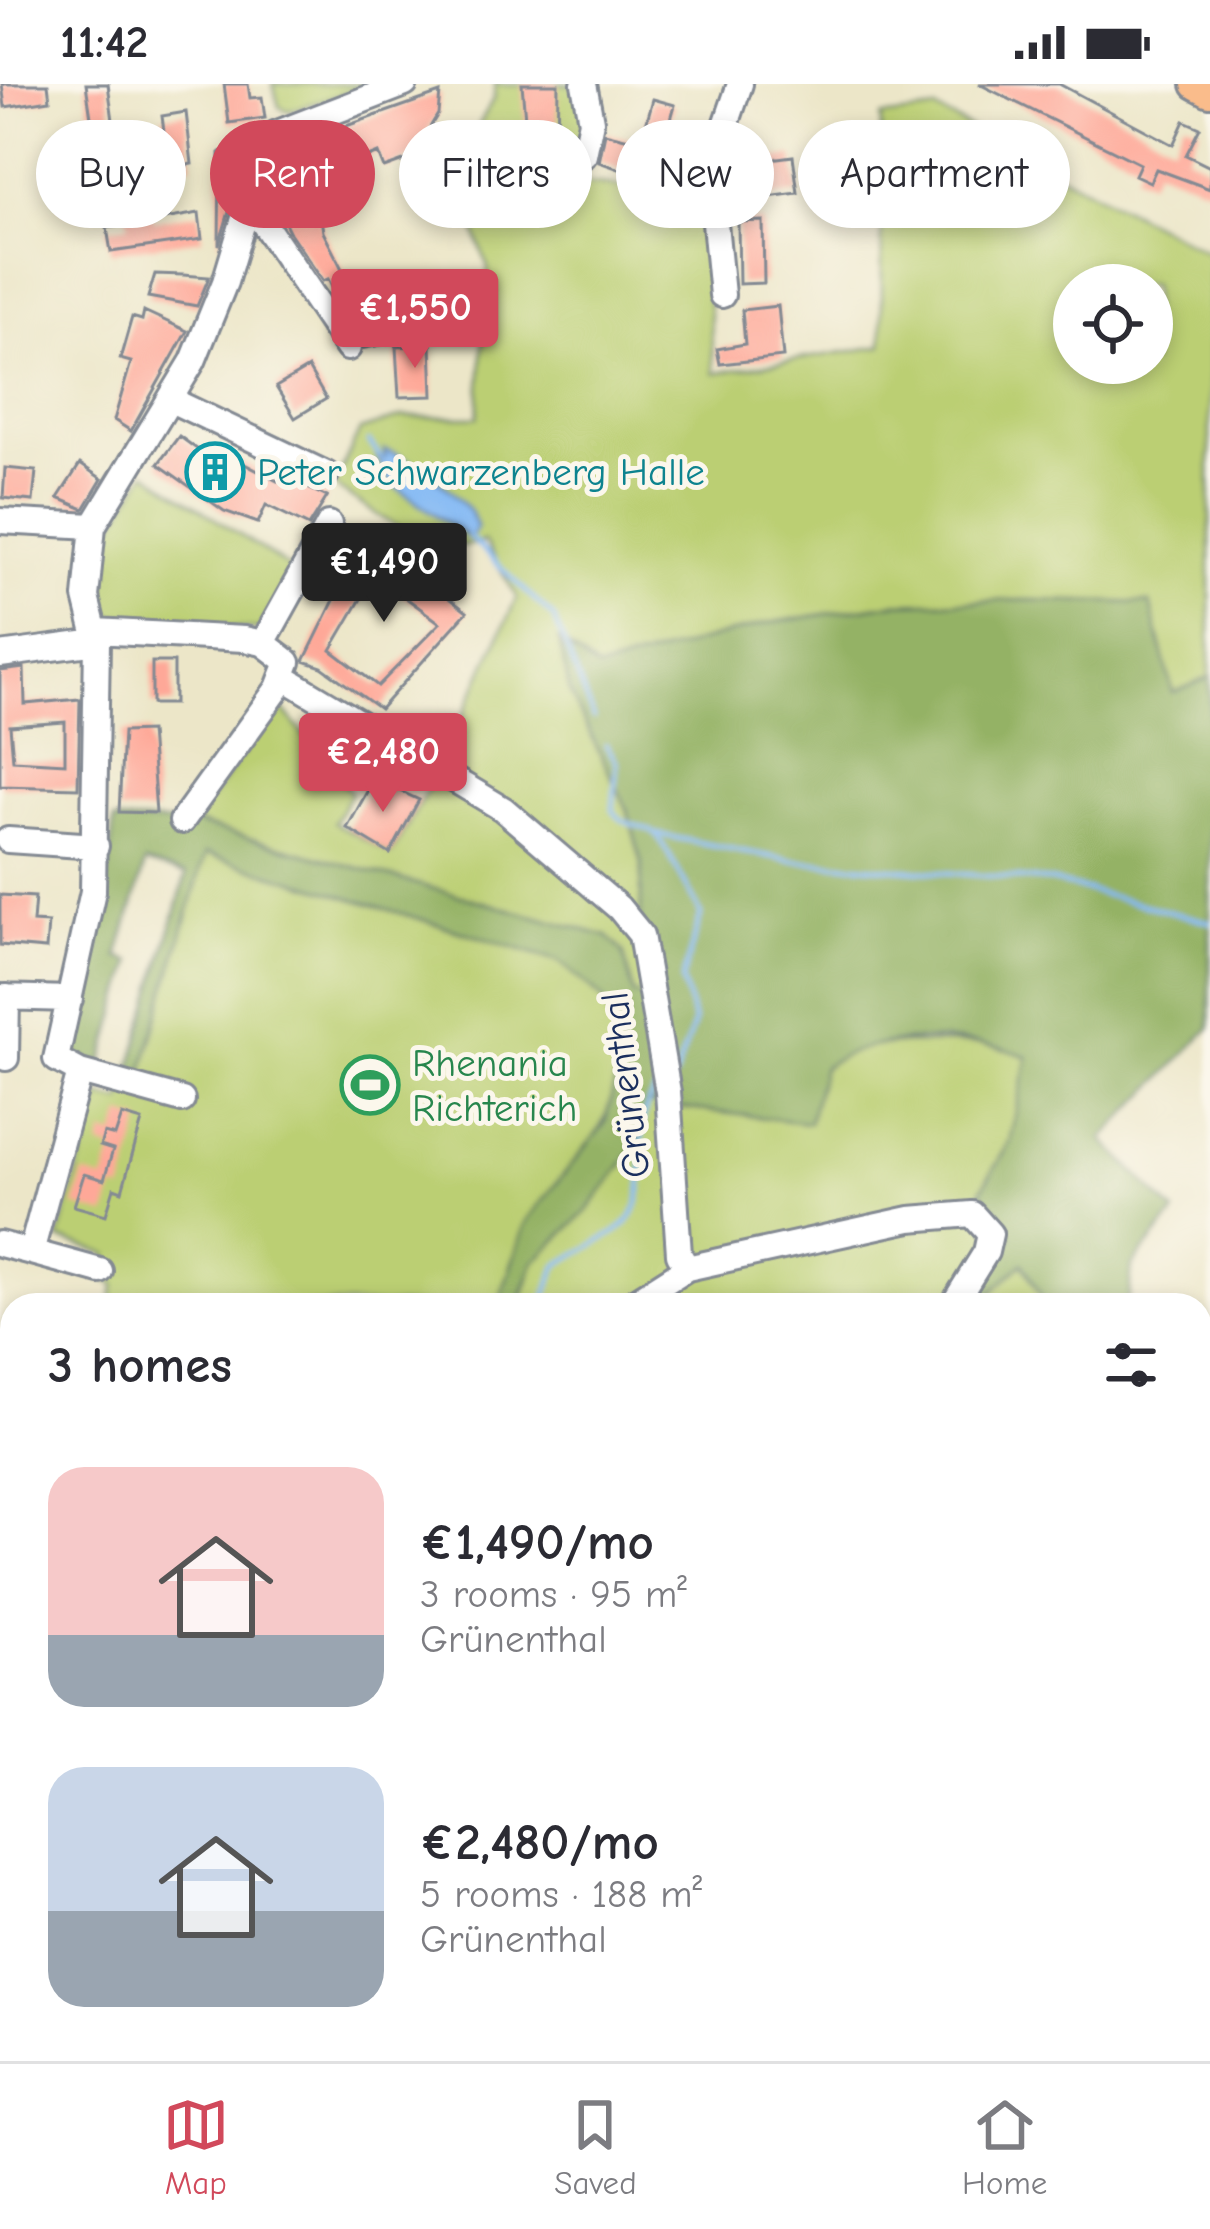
<!DOCTYPE html>
<html lang="en">
<head>
<meta charset="utf-8">
<style>
  :root { --surface:#fff; --page:#f2f2f3; --text:#2b2b33; --muted:#7c7c81; --line:#e1e1e2; --accent:#d1495b }
  body { margin:0; font-family:"Comic Neue",sans-serif; background:var(--page); color:var(--text); height:100vh; display:flex; flex-direction:column; font-size:45px; white-space:nowrap }
  * { box-sizing:border-box; margin:0 }
  p { font-size:39px; color:var(--muted) }
  .icon { flex:none; width:66px; height:66px; fill:none; stroke:currentColor; stroke-width:2; stroke-linecap:round; stroke-linejoin:round }
  .map { position:relative; flex:1; overflow:hidden }
  .sheet { position:absolute; left:0px; top:1209px; width:1212px; height:768px; display:flex; flex-direction:column; background:var(--surface); border-radius:36px 36px 0 0; box-shadow:0 6px 18px #0003 }
  .sheet>* { flex:none }
  .top-card { position:absolute; left:36px; top:36px; width:1140px; height:108px; display:flex; gap:24px }
  .fabs { position:absolute; left:1053px; top:180px; display:grid; gap:24px }
  .fabs a { display:grid; place-items:center; width:120px; height:120px; border-radius:50%; background:var(--surface); box-shadow:0 6px 18px #0003; font-size:60px }
  .price { position:absolute; translate:-50% -102px; padding:0 27px; border-radius:12px; background:var(--accent); color:#fff; font-size:39px; line-height:78px; filter:drop-shadow(0 3px 6px #0008) }
  .price::after { content:''; position:absolute; left:50%; top:72px; width:36px; height:27px; margin-left:-18px; background:inherit; clip-path:polygon(0 0,100% 0,50% 100%) }
  .price.on { background:#222; color:#fff }
  ul { padding:0; list-style:none }
  li { display:flex; align-items:center; gap:36px; height:300px; padding:0 48px }
  li span { display:grid; place-items:center; flex:none; width:336px; height:240px; border-radius:36px; color:#555 }
  li>.icon { margin-inline-start:auto }
  span .icon { width:144px; height:144px; fill:#fffc; stroke-width:1 }
  li b { font-size:51px }
  h2 { display:flex; justify-content:space-between; align-items:center; height:144px; padding:0 48px; font-size:51px }
  .chip { padding:0 42px; border-radius:54px; background:var(--surface); box-shadow:0 6px 18px #0003; font-size:42px; line-height:108px }
  .chip.on { background:var(--accent); color:#fff }
  .status { display:flex; justify-content:space-between; align-items:center; height:84px; padding:0 60px; background:var(--surface); direction:ltr }
  .status svg { height:33px; fill:currentColor }
  .dock { display:flex; justify-content:space-around; align-items:center; height:168px; border-top:3px solid var(--line); background:var(--surface); font-size:33px; color:var(--muted) }
  .dock a { display:grid; justify-items:center; gap:6px }
  .dock .on { color:var(--accent) }
  .map>svg:first-child { display:block }
  .green { fill:#bbcf73; stroke:#6b7f68; stroke-width:3; fill-rule:evenodd }
  .forest { fill:#94b265; stroke:#587062; stroke-width:3 }
  .water { fill:#85baf4; stroke:#5074a9; stroke-width:3 }
  .lines { fill:none; stroke-linecap:round; stroke-linejoin:round }
  .stream { stroke:#85baf4; stroke-width:4.5 }
  .building { fill:#fea898; fill-rule:evenodd }
  .minor-casing { stroke:#848a93; stroke-width:30 }
  .major-casing { stroke:#848a93; stroke-width:36 }
  .minor { stroke:#fff; stroke-width:24 }
  .major { stroke:#fabc8b; stroke-width:30 }
  .labels { text-anchor:middle; dominant-baseline:central; stroke-width:10; stroke-linejoin:round; paint-order:stroke }
  .culture-label { font-size:39px; fill:#0d838f; stroke:#fbf7ec; text-anchor:start }
  .leisure-label { font-size:39px; fill:#27864d; stroke:#fbf7ec; text-anchor:start }
  .street-label { font-size:39px; fill:#1b2f5e; stroke:#fbf7ec }
</style>
</head>
<body>
<div class="status"><b>11:42</b><svg viewBox="0 0 49 12"><path d="M0 12V9h3v3zM5 12V6h3v6zM10 12V3h3v9zM15 12V0h3v12zM26 1h20v11H26zM47 4h2v5h-2z"/></svg></div>
<div class="map">
<svg width="1210" height="1977" viewBox="0 0 1210 1977">
  <rect width="100%" height="100%" fill="#fbf7ec"/>
  <filter id="ink" filterUnits="userSpaceOnUse"><feTurbulence type="fractalNoise" baseFrequency=".00833" numOctaves="2"/><feDisplacementMap in="SourceGraphic" scale="24" xChannelSelector="R" yChannelSelector="G"/><feConvolveMatrix kernelMatrix="1 2 1 2 8 2 1 2 1" color-interpolation-filters="sRGB"/></filter>
  <filter id="wash" filterUnits="userSpaceOnUse"><feTurbulence type="fractalNoise" baseFrequency=".004" numOctaves="4" result="noise"/><feDisplacementMap in="SourceGraphic" scale="48" xChannelSelector="R" yChannelSelector="G"/><feGaussianBlur stdDeviation="2.7" result="paint"/><feColorMatrix in="noise" values="0 0 0 0 0 0 0 0 0 0 0 0 0 0 0 0 0 1.4 0 .05"/><feComposite in="paint" operator="in"/></filter>
  <g filter="url(#wash)">
    <rect width="100%" height="100%" fill="#ece6c8"/>
    <path class="green" d="M273 0H374L289 27 279 23Z
      M495 0H588L594 51 584 99 701 110 714 289 882 262 881 33 936 26 1210 169V593L1173 610 1149 519H894L764 540 598 586 560 557 570 609 627 724 642 779 640 851 653 909 634 911 623 868 607 852 193 739 279 620 351 709 334 739 391 770 437 689 517 513 484 457C432 476 376 429 334 402L360 346 402 333H478L488 184 455 86 494 13ZM1074 201H1152V279H1074Z
      M146 388 294 487 260 546 114 537C69 497 123 426 146 388Z
      M205 770 560 877C588 895 620 927 623 964 627 1023 531 1165 500 1221H110L115 1200 100 1194 108 1170 58 1155 100 1012 122 1017 130 987 142 989Z
      M908 959 998 960 1029 972 1009 1059 981 1106 1013 1153 959 1221H692L677 1196 665 1204 673 1221H520L534 1178 588 1126 625 1077 642 1046 646 1020 671 1021 823 984 852 964Z
      M1023 1178 1046 1221H978Z
      M1200 1465 1210 1467V1732L1200 1736Z
      M12 1569V1965H557L552 1977H0V1570Z
      M674 1965H944L950 1977H657Z"/>
    <path class="forest" d="M1027 516 1150 519 1173 609 1210 593V944L1103 1055 1175 1129 1132 1182 1128 1221H1046L1023 1179 978 1221H959L1012 1153 981 1107 1009 1059 1028 973C970 949 876 948 823 983L809 1039 646 1020 642 1046 625 1077 588 1126 534 1178 519 1221H498L526 1137 605 1039 623 964 602 914 559 877 205 770 142 990 130 987 186 791 145 779 118 873 132 878 102 981 68 970 98 867 114 737 193 739 607 852 623 868 634 911 653 909 640 851 642 779 627 724 570 609 559 557 598 586 764 540 894 519Z"/>
    <path class="water" d="M384 366C413 373 470 415 477 443L470 455 390 399 377 373 385 374Z"/>
    <g class="lines">
      <path class="stream" d="M369 358 381 374
        M468 452 554 534 594 634
        M606 661 617 678 613 726C625 744 639 739 654 749 661 754 698 822 701 831L682 896 694 938 675 993
        M656 750 788 776 1050 797 1210 838
        M543 1221 557 1182C575 1169 618 1151 629 1137 658 1099 624 1036 660 1002
        M144 1965 151 1977"/>
    </g>
    <g id="blocks">
      <path class="building" d="M2 0H48L50 16 5 23Z
        M86 0H108L114 44 93 47Z
        M224 0H248L250 14 262 13 265 34 229 39Z
        M522 0H558L557 64 534 66 533 47H526Z
        M979 0H1059L1173 61 1184 37 1200 44 1186 71 1210 83V105L1156 85 1150 98 1135 91 1140 80Z
        M440 9 438 30 427 48 436 90 422 94 417 72 384 84 378 69 366 74 363 64 339 73 347 107 318 113 323 148 358 216 404 209 403 194 424 192 425 202H439L442 220 349 237 328 195 323 197 290 149 274 117V93L301 83 295 60Z
        M653 15 675 21 663 63 699 68 695 99 654 97 599 78 605 49 641 58Z
        M186 28 192 80 146 88 153 137 199 129 202 155 111 168 107 144 129 141 121 93 102 96 98 74 166 63 162 32Z
        M246 59 247 68 219 161 220 68Z
        M793 72 798 109 753 115 751 101 773 99 770 75Z
        M763 137 764 199 739 200 738 138Z
        M155 190 183 191 209 193 197 222 148 213Z
        M778 222 783 273 720 280 717 265 745 260 742 226Z
        M144 227 187 247 131 347 114 336 131 278 120 275 132 233 142 236Z
        M431 261 433 312 399 313 396 263Z
        M308 284 326 315 295 334 276 303Z
        M179 352 209 374 214 364 277 397 280 391 327 413 309 442 266 421 258 439 224 427 158 380Z
        M80 380 102 395 84 425 58 414Z
        M5 384 36 387 33 417 3 414Z
        M374 459 389 471 394 464 455 509 450 515 467 528 380 625 322 583 304 577 337 510ZM375 491 440 539 378 602 331 566Z
        M152 578H174V620H152Z
        M24 584 25 620 80 615 78 704 0 702V587ZM65 638V679L13 676 10 642Z
        M150 647 156 729 119 728 123 648Z
        M374 695 419 716 390 770 347 744Z
        M0 811 35 813 33 838 48 839 46 865 0 861Z
        M122 1031 142 1037 122 1107 114 1104 106 1131 74 1122 84 1090 104 1096 113 1066 100 1062 104 1049 115 1052Z"/>
    </g>
  </g>
  <g filter="url(#ink)">
    <use href="#blocks" fill-opacity="0" stroke="#848a93" stroke-width="3"/>
    <g class="lines">
      <defs>
        <path id="minor" d="M584 71 591 37 584 0
          M255 106 262 137 348 264
          M722 211 710 88 740 0
          M342 255 426 238
          M173 317 326 390
          M0 437 93 442
          M95 547 244 555 263 559 288 578 278 604 182 737
          M263 559 329 440
          M0 571 97 558
          M285 594 503 725 619 824 641 851 668 1008 679 1170 687 1184
          M8 756 96 762
          M0 913 70 915
          M6 974 7 913
          M182 1016 80 988 56 975 93 807 97 558 86 513 93 442 193 277 225 198 265 64 275 50 405 0
          M0 1160 31 1168 80 988
          M31 1168 100 1187
          M687 1184 910 1135 972 1130 990 1150 986 1168 953 1221
          M629 1221 687 1184
          M1200 1740H1202
          M1029 1965 1033 1977"/>
        <path id="major" d="M1197 0 1210 7"/>
      </defs>
      <use href="#minor" class="minor-casing"/>
      <use href="#major" class="major-casing"/>
      <use href="#minor" class="minor"/>
      <use href="#major" class="major"/>
    </g>
  </g>
  <defs>
    <symbol id="building-ring" viewBox="-11 -11 22 22"><circle r="9.5" fill="#fbf7ec" stroke="#0f9aa8" stroke-width="1.5"/><path d="M-4-6H4V6H1V3H-1V6H-4ZM-2.5-4.3h1.7v1.8h-1.7ZM.8-4.3h1.7v1.8H.8ZM-2.5-1h1.7V.8h-1.7ZM.8-1h1.7V.8H.8Z" fill="#0f9aa8"/></symbol>
    <symbol id="stadium-ring" viewBox="-11 -11 22 22"><circle r="9.5" fill="#fbf7ec" stroke="#2e9e5b" stroke-width="1.5"/><path d="M0-5a6.5 5 0 1 0 0 10a6.5 5 0 1 0 0-10ZM-3.5-1.8h7v3.6h-7Z" fill="#2e9e5b"/></symbol>
  </defs>
  <g fill-rule="evenodd">
    <use href="#building-ring" x="182" y="355" width="66" height="66"/>
    <use href="#stadium-ring" x="337" y="968" width="66" height="66"/>
  </g>
  <g class="labels">
    <g class="culture-label">
      <text x="257" y="388">Peter Schwarzenberg Halle</text>
    </g>
    <g class="leisure-label">
      <text x="412" y="979">Rhenania<tspan x="412" dy="45">Richterich</tspan></text>
    </g>
    <g class="street-label">
      <text transform="translate(626 1001) rotate(-97)">Grünenthal</text>
    </g>
  </g>
</svg>
<div class="fabs">
<a><svg class="icon" aria-label="locate" viewBox="0 0 24 24"><circle cx="12" cy="12" r="6"/><path d="M12 2v4M12 18v4M2 12h4M18 12h4"/></svg></a>
</div>
<b class="price" style="left:415px;top:287px">€1,550</b>
<b class="price on" style="left:384px;top:541px">€1,490</b>
<b class="price" style="left:383px;top:731px">€2,480</b>
<div class="top-card">
<a class="chip">Buy</a>
<a class="chip on">Rent</a>
<a class="chip">Filters</a>
<a class="chip">New</a>
<a class="chip">Apartment</a>
</div>
<section class="sheet">
<h2>3 homes<svg class="icon" aria-label="filters" viewBox="0 0 24 24"><path d="M4 7h16M4 17h16"/><circle cx="9" cy="7" r="2"/><circle cx="15" cy="17" r="2"/></svg></h2>
<ul>
<li><span style="background:linear-gradient(#f6c9c9 70%,#9aa5b1 0)"><svg class="icon" aria-label="home" viewBox="0 0 24 24"><path d="M3 11l9-7 9 7M6 9v11h12V9"/></svg></span><div><b>€1,490/mo</b><p>3 rooms · 95 m²</p><p>Grünenthal</p></div></li>
<li><span style="background:linear-gradient(#c9d6e8 60%,#9aa5b1 0)"><svg class="icon" aria-label="home" viewBox="0 0 24 24"><path d="M3 11l9-7 9 7M6 9v11h12V9"/></svg></span><div><b>€2,480/mo</b><p>5 rooms · 188 m²</p><p>Grünenthal</p></div></li>
</ul>
</section>
</div>
<nav class="dock">
<a class="on"><svg class="icon" aria-label="map" viewBox="0 0 24 24"><path d="M3 6l6-2 6 2 6-2v14l-6 2-6-2-6 2zM9 4v14M15 6v14"/></svg>Map</a>
<a><svg class="icon" aria-label="saved" viewBox="0 0 24 24"><path d="M7 4h10v16l-5-4-5 4z"/></svg>Saved</a>
<a><svg class="icon" aria-label="home" viewBox="0 0 24 24"><path d="M3 11l9-7 9 7M6 9v11h12V9"/></svg>Home</a>
</nav>
</body>
</html>
